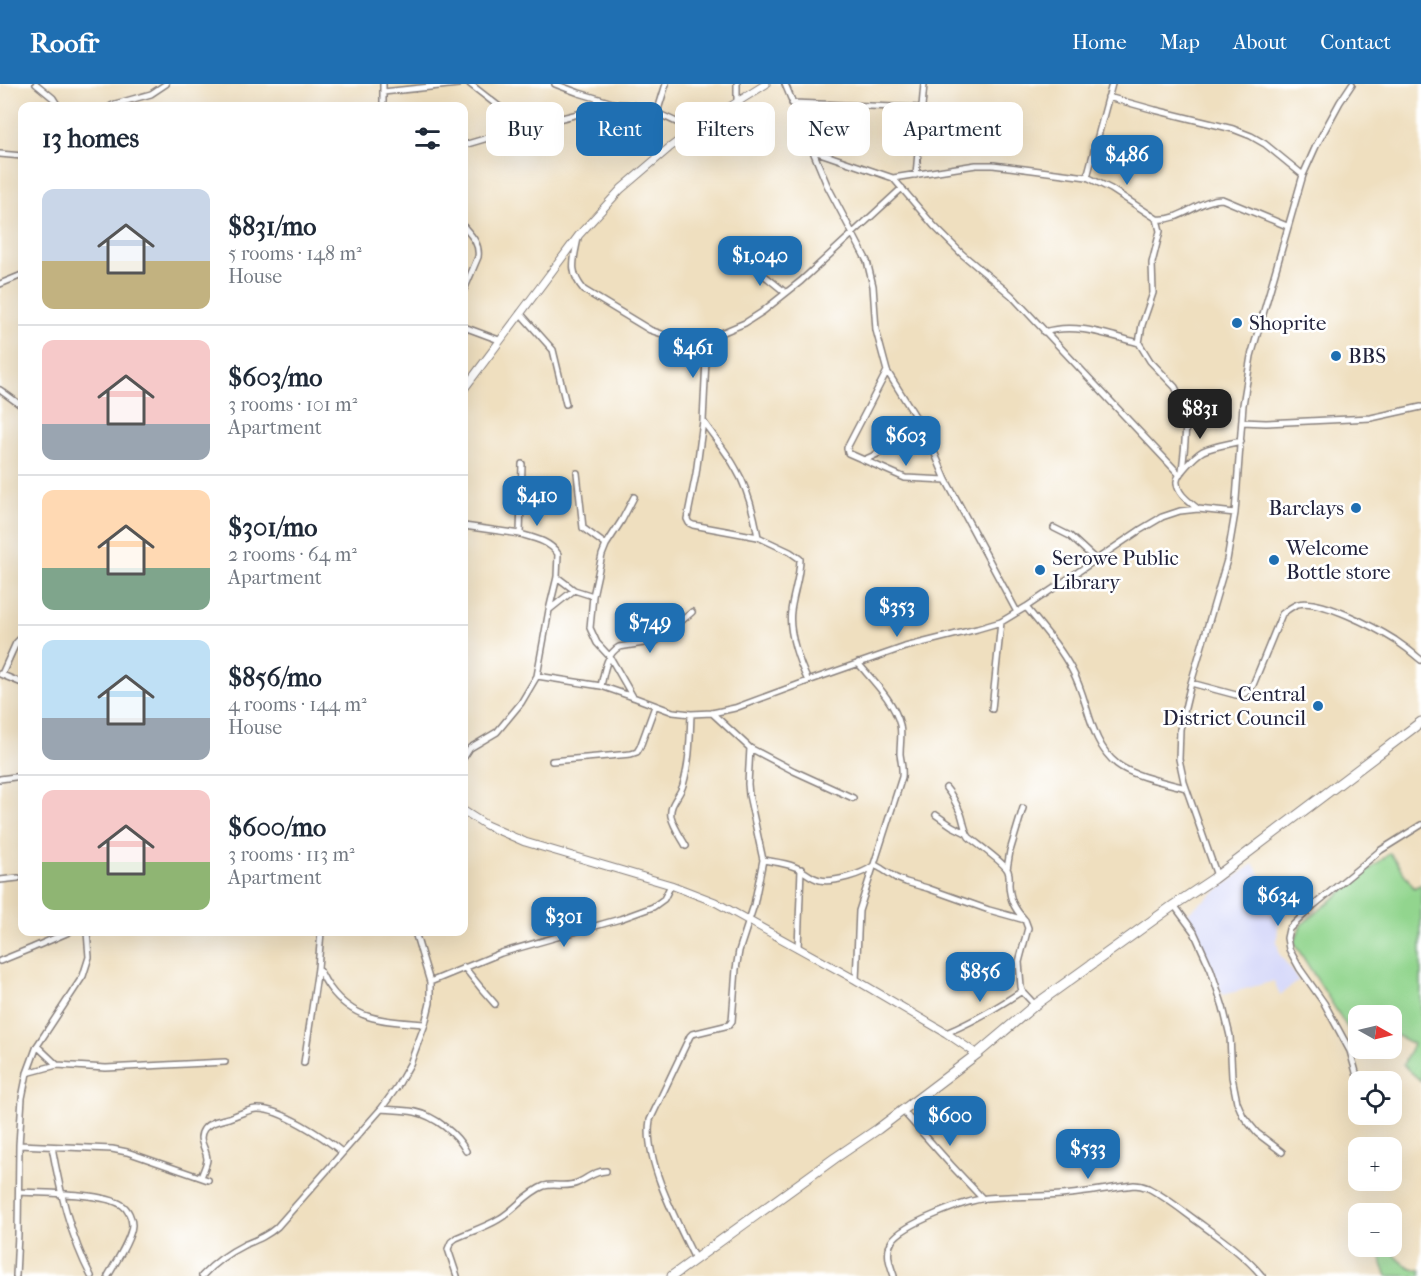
<!DOCTYPE html>
<html lang="en">
<head>
<meta charset="utf-8">
<style>
  :root { --surface:#fff; --page:#f2f2f3; --text:#1f2937; --muted:#747a83; --line:#e0e1e3; --accent:#1f6fb2 }
  body { margin:0; font-family:"IM FELL French Canon",serif; background:var(--page); color:var(--text); height:100vh; display:flex; flex-direction:column; font-size:22px; white-space:nowrap }
  * { box-sizing:border-box; margin:0 }
  p { font-size:20px; color:var(--muted) }
  .icon { flex:none; width:33px; height:33px; fill:none; stroke:currentColor; stroke-width:2; stroke-linecap:round; stroke-linejoin:round }
  .map { position:relative; flex:1; overflow:hidden }
  .sheet { position:absolute; left:18px; top:18px; width:450px; height:834px; display:flex; flex-direction:column; background:var(--surface); border-radius:12px; box-shadow:0 6px 24px #0002 }
  .sheet>* { flex:none }
  .top-card { position:absolute; left:486px; top:18px; width:570px; height:54px; display:flex; gap:12px }
  .needle { width:39px; rotate:98deg }
  .fabs { position:absolute; left:1348px; top:921px; display:grid; gap:12px }
  .fabs a { display:grid; place-items:center; width:54px; height:54px; border-radius:12px; background:var(--surface); box-shadow:0 6px 24px #0002; font-size:30px }
  .price { position:absolute; translate:-50% -51px; padding:0 14px; border-radius:12px; background:var(--accent); color:#fff; font-size:20px; line-height:39px; filter:drop-shadow(0 2px 3px #0008) }
  .price::after { content:''; position:absolute; left:50%; top:36px; width:18px; height:14px; margin-left:-9px; background:inherit; clip-path:polygon(0 0,100% 0,50% 100%) }
  .price.active { background:#222; color:#fff }
  ul { padding:0; list-style:none }
  li { display:flex; align-items:center; gap:18px; height:150px; padding:0 24px }
  li+li { border-top:2px solid var(--line) }
  li span { display:grid; place-items:center; flex:none; width:168px; height:120px; border-radius:12px; color:#555 }
  li>.icon { margin-inline-start:auto }
  span .icon { width:72px; height:72px; fill:#fffc; stroke-width:1 }
  li b { font-size:26px }
  h2 { display:flex; justify-content:space-between; align-items:center; height:72px; padding:0 24px; font-size:26px }
  .tag { padding:0 21px; border-radius:12px; background:var(--surface); box-shadow:0 6px 24px #0002; font-size:21px; line-height:54px }
  .tag.active { background:var(--accent); color:#fff }
  header { display:flex; align-items:center; gap:36px; box-sizing:border-box; height:84px; padding:0 30px; background:var(--accent); color:#fff }
  header strong { font-size:28px }
  nav { display:flex; gap:33px; margin-inline-start:auto; font-size:21px }
  .map>svg:first-child { display:block }
  .built { fill:#d5d8f9 }
  .green { fill:#92d58e; stroke:#5a7c64; stroke-width:1.5 }
  .lines { fill:none; stroke-linecap:round; stroke-linejoin:round }
  .minor-casing { stroke:#88807d; stroke-width:8 }
  .tertiary-casing { stroke:#88807d; stroke-width:9 }
  .primary-casing { stroke:#88807d; stroke-width:11 }
  .minor { stroke:#fff; stroke-width:5 }
  .tertiary { stroke:#fff; stroke-width:7 }
  .primary { stroke:#fff; stroke-width:9 }
  .poi-dot { fill:#1f6fb2; stroke:#fff; stroke-width:2 }
  .labels { text-anchor:middle; dominant-baseline:central; stroke-width:5; stroke-linejoin:round; paint-order:stroke }
  .poi-label { font-size:21px; fill:#22223b; stroke:#fff; text-anchor:start }
</style>
</head>
<body>
<header>
<strong>Roofr</strong>
<nav><a>Home</a><a>Map</a><a>About</a><a>Contact</a></nav>
</header>
<div class="map">
<svg width="1421" height="1192" viewBox="0 0 1421 1192">
  <rect width="100%" height="100%" fill="#fff"/>
  <filter id="ink" filterUnits="userSpaceOnUse"><feTurbulence type="fractalNoise" baseFrequency=".0167" numOctaves="2"/><feDisplacementMap in="SourceGraphic" scale="12" xChannelSelector="R" yChannelSelector="G"/><feConvolveMatrix kernelMatrix="1 2 1 2 8 2 1 2 1" color-interpolation-filters="sRGB"/></filter>
  <filter id="wash" filterUnits="userSpaceOnUse"><feTurbulence type="fractalNoise" baseFrequency=".008" numOctaves="4" result="noise"/><feDisplacementMap in="SourceGraphic" scale="24" xChannelSelector="R" yChannelSelector="G"/><feGaussianBlur stdDeviation="1.35" result="paint"/><feColorMatrix in="noise" values="0 0 0 0 0 0 0 0 0 0 0 0 0 0 0 0 0 1.4 0 .05"/><feComposite in="paint" operator="in"/></filter>
  <g filter="url(#wash)">
    <rect width="100%" height="100%" fill="#efdfbf"/>
    <path class="built" d="M1253 780 1287 828 1278 842 1277 858 1280 871 1299 896 1280 911 1274 897 1223 911 1187 829Z"/>
    <path class="green" d="M1390 769 1414 804 1421 800V997L1403 981 1413 960 1392 949V932H1359V955L1357 959 1294 859 1301 841Z
      M1380 1163H1389C1396 1174 1407 1185 1421 1186V1192H1387L1382 1180Z"/>
  </g>
  <g filter="url(#ink)">
    <g class="lines">
      <defs>
        <path id="minor" d="M36 0 53 14 58 22
          M470 0 506 28 518 45
          M555 0 579 9 616 20
          M737 0V18
          M785 0 827 101 867 177 873 202 876 246 887 287 927 351 946 396 1017 528
          M383 8 458 0
          M1108 13 1155 26 1233 45 1251 52 1265 60 1303 91
          M792 19 921 24
          M111 22 115 20 151 10 166 0
          M383 22V0
          M657 29 666 0
          M464 61 518 45 618 20C644 20 669 35 693 46
          M811 66 893 94 934 142 962 170 1011 211 1179 390
          M0 70 22 72
          M916 91 924 0
          M1087 93 1112 0
          M893 94 976 81H993L1087 93 1111 105 1157 135C1181 138 1199 115 1222 115L1287 142
          M1157 135 1160 147 1152 179 1153 209 1142 241 1139 259 1150 277 1175 303C1191 330 1185 357 1182 387
          M464 143C472 152 480 160 478 173L464 206
          M578 154C574 176 568 187 584 206L650 246 668 252 707 255 745 239 762 228 801 197 902 104
          M749 179 786 209
          M0 200 22 191
          M520 229 553 266 566 320
          M464 243 499 256
          M1044 248C1076 238 1108 251 1139 259
          M707 255 703 337 696 390 687 435 689 439 693 441 758 453 790 468 800 475C800 493 793 510 791 527 788 548 799 578 808 597
          M887 287 847 364 848 369 864 376 904 358 927 351
          M0 306 22 322
          M703 337C714 353 727 368 736 385 748 405 754 430 758 453
          M1242 338 1266 339 1371 334 1421 323
          M864 376 905 394 946 396
          M522 380 520 450C534 454 550 457 558 470L557 493 549 526
          M577 389 583 444 606 461
          M1198 425C1190 418 1178 411 1177 399 1175 391 1196 371 1203 367 1214 362 1229 360 1241 357
          M464 442 520 450
          M1054 444 1070 452 1095 475
          M557 493 574 506 593 512
          M1026 523C1042 543 1060 563 1072 586 1089 616 1089 658 1117 680 1132 692 1167 699 1186 704
          M0 590 22 599
          M2 590 16 559 22 553
          M537 592 601 602 633 613 673 628 691 630 712 629 735 624 808 597 905 563 977 545 1001 538 1026 523 1140 446 1162 433 1180 427 1198 425 1235 429
          M1191 599 1236 611C1245 611 1248 608 1253 601L1282 530C1287 526 1292 522 1298 520 1320 514 1376 544 1395 556 1404 562 1413 569 1421 576
          M601 602C604 589 606 570 619 563L656 557 666 550 692 528
          M633 613 610 573 597 559 590 544 593 512 602 471 606 461 622 436 634 413
          M992 625 1001 538
          M750 664 794 687 853 714
          M464 673 470 664 497 648 521 619 537 592 549 526 574 506
          M552 677 631 670 637 668 640 663 655 622
          M0 695 22 692
          M946 704C953 712 957 721 961 730 964 738 964 746 969 753 977 760 1005 779 1008 787 1010 792 1009 796 1009 801 1010 816 1014 824 1024 835
          M936 731 952 742 966 749
          M686 762C681 753 673 742 671 732 669 720 680 712 683 701 690 678 690 654 691 630
          M763 776C774 778 785 779 795 783 804 786 810 794 820 796 833 799 863 790 873 782
          M875 781 882 785 896 794 906 798 927 804 989 826 1025 836 1028 844 1019 878 1021 903 1022 907 1035 921
          M1007 785 1010 767 1023 724
          M1217 792 1184 698 1179 675 1180 645 1191 599 1227 476 1235 429 1243 321 1251 272 1303 91 1316 62 1340 18 1352 0
          M0 796 18 794
          M1174 821 1194 848 1211 886 1223 923 1230 952 1232 993 1237 1018 1243 1032 1257 1049 1282 1068
          M798 864 801 785
          M0 877 32 864 69 848
          M464 883 481 904 495 920
          M318 884C322 890 325 898 330 904 355 938 386 937 425 940
          M856 896 859 827 902 693C903 684 901 678 900 670 900 660 902 650 900 641 894 617 873 597 858 579
          M430 898 501 869 620 835 653 823 664 815 671 801
          M946 949C973 938 998 923 1022 907
          M37 962 57 981
          M304 979 318 884 321 848
          M27 989 57 981 106 984 225 978
          M1359 999 1350 967 1324 919 1300 885 1289 865 1287 854 1289 845 1313 822 1381 766 1421 741
          M381 1025C392 1026 404 1026 415 1028 435 1032 457 1050 466 1067
          M902 1026 951 1081 983 1115
          M19 1061 112 1065 127 1068 208 1096
          M52 1063C60 1107 70 1152 91 1192
          M201 1093C203 1088 206 1082 207 1076 207 1064 196 1056 204 1045 209 1038 221 1036 229 1034 238 1031 247 1026 256 1025 279 1023 325 1054 342 1068
          M19 1108C41 1109 105 1109 122 1121 128 1125 132 1134 132 1141 131 1156 115 1179 108 1192
          M695 1175C678 1140 643 1075 650 1036L690 952 692 950 729 941 732 937 736 885 739 867 754 821 763 776 749 711 748 700 750 664 712 629
          M16 1192 18 1150 19 1061 22 1014 27 989 37 962 83 892 89 873 87 848
          M202 1192C214 1179 228 1169 244 1161 256 1156 267 1152 277 1143L381 1025 397 1003 410 980 425 940 430 919V898L415 848
          M457 1192 448 1165 451 1158 456 1154C470 1148 486 1143 499 1135 515 1126 526 1109 544 1102 555 1099 566 1104 577 1099 587 1095 594 1087 606 1087
          M894 1192C890 1181 885 1168 892 1157 902 1140 968 1116 987 1114 1012 1112 1037 1113 1061 1111 1086 1109 1110 1104 1134 1101 1139 1101 1143 1102 1148 1104 1164 1112 1179 1124 1194 1135 1217 1152 1244 1170 1262 1192"/>
        <path id="tertiary" d="M464 305 579 151 621 105 669 64 693 46 766 0
          M464 727 486 741 525 758 671 801 715 818 856 896 946 949 977 970"/>
        <path id="primary" d="M672 1192 835 1074 878 1045 977 970 1035 921 1174 821 1213 795 1421 638"/>
      </defs>
      <use href="#minor" class="minor-casing"/>
      <use href="#tertiary" class="tertiary-casing"/>
      <use href="#primary" class="primary-casing"/>
      <use href="#minor" class="minor"/>
      <use href="#tertiary" class="tertiary"/>
      <use href="#primary" class="primary"/>
    </g>
  </g>
  <g class="poi-dot">
    <circle cx="1237" cy="239" r="6"/>
    <circle cx="1336" cy="272" r="6"/>
    <circle cx="1356" cy="424" r="6"/>
    <circle cx="1274" cy="476" r="6"/>
    <circle cx="1040" cy="486" r="6"/>
    <circle cx="1318" cy="622" r="6"/>
  </g>
  <g class="labels">
    <g class="poi-label">
      <text x="1249" y="239">Shoprite</text>
      <text x="1348" y="272">BBS</text>
      <text x="1344" y="424" text-anchor="end">Barclays</text>
      <text x="1286" y="464">Welcome<tspan x="1286" dy="24">Bottle store</tspan></text>
      <text x="1052" y="474">Serowe Public<tspan x="1052" dy="24">Library</tspan></text>
      <text x="1306" y="610" text-anchor="end">Central<tspan x="1306" dy="24">District Council</tspan></text>
    </g>
  </g>
</svg>
<div class="fabs">
<a><svg class="needle" viewBox="-14 -14 28 28"><path d="M0-13l5 13h-10z" fill="#e53935"/><path d="M0 13l5-13h-10z" fill="#747a83"/></svg></a>
<a><svg class="icon" aria-label="locate" viewBox="0 0 24 24"><circle cx="12" cy="12" r="6"/><path d="M12 2v4M12 18v4M2 12h4M18 12h4"/></svg></a>
<a>+</a>
<a>−</a>
</div>
<b class="price" style="left:1127px;top:102px">$486</b>
<b class="price" style="left:760px;top:203px">$1,040</b>
<b class="price" style="left:693px;top:295px">$461</b>
<b class="price active" style="left:1200px;top:356px">$831</b>
<b class="price" style="left:906px;top:383px">$603</b>
<b class="price" style="left:537px;top:443px">$410</b>
<b class="price" style="left:897px;top:554px">$353</b>
<b class="price" style="left:650px;top:570px">$749</b>
<b class="price" style="left:1278px;top:843px">$634</b>
<b class="price" style="left:564px;top:864px">$301</b>
<b class="price" style="left:980px;top:919px">$856</b>
<b class="price" style="left:950px;top:1063px">$600</b>
<b class="price" style="left:1088px;top:1096px">$533</b>
<div class="top-card">
<a class="tag">Buy</a>
<a class="tag active">Rent</a>
<a class="tag">Filters</a>
<a class="tag">New</a>
<a class="tag">Apartment</a>
</div>
<section class="sheet">
<h2>13 homes<svg class="icon" aria-label="filters" viewBox="0 0 24 24"><path d="M4 7h16M4 17h16"/><circle cx="9" cy="7" r="2"/><circle cx="15" cy="17" r="2"/></svg></h2>
<ul>
<li><span style="background:linear-gradient(#c9d6e8 60%,#c2b280 0)"><svg class="icon" aria-label="home" viewBox="0 0 24 24"><path d="M3 11l9-7 9 7M6 9v11h12V9"/></svg></span><div><b>$831/mo</b><p>5 rooms · 148 m²</p><p>House</p></div></li>
<li><span style="background:linear-gradient(#f6c9c9 70%,#9aa5b1 0)"><svg class="icon" aria-label="home" viewBox="0 0 24 24"><path d="M3 11l9-7 9 7M6 9v11h12V9"/></svg></span><div><b>$603/mo</b><p>3 rooms · 101 m²</p><p>Apartment</p></div></li>
<li><span style="background:linear-gradient(#ffd9b3 65%,#7fa58c 0)"><svg class="icon" aria-label="home" viewBox="0 0 24 24"><path d="M3 11l9-7 9 7M6 9v11h12V9"/></svg></span><div><b>$301/mo</b><p>2 rooms · 64 m²</p><p>Apartment</p></div></li>
<li><span style="background:linear-gradient(#bfe0f5 65%,#9aa5b1 0)"><svg class="icon" aria-label="home" viewBox="0 0 24 24"><path d="M3 11l9-7 9 7M6 9v11h12V9"/></svg></span><div><b>$856/mo</b><p>4 rooms · 144 m²</p><p>House</p></div></li>
<li><span style="background:linear-gradient(#f6c9c9 60%,#8fb573 0)"><svg class="icon" aria-label="home" viewBox="0 0 24 24"><path d="M3 11l9-7 9 7M6 9v11h12V9"/></svg></span><div><b>$600/mo</b><p>3 rooms · 113 m²</p><p>Apartment</p></div></li>
</ul>
</section>
</div>
</body>
</html>
